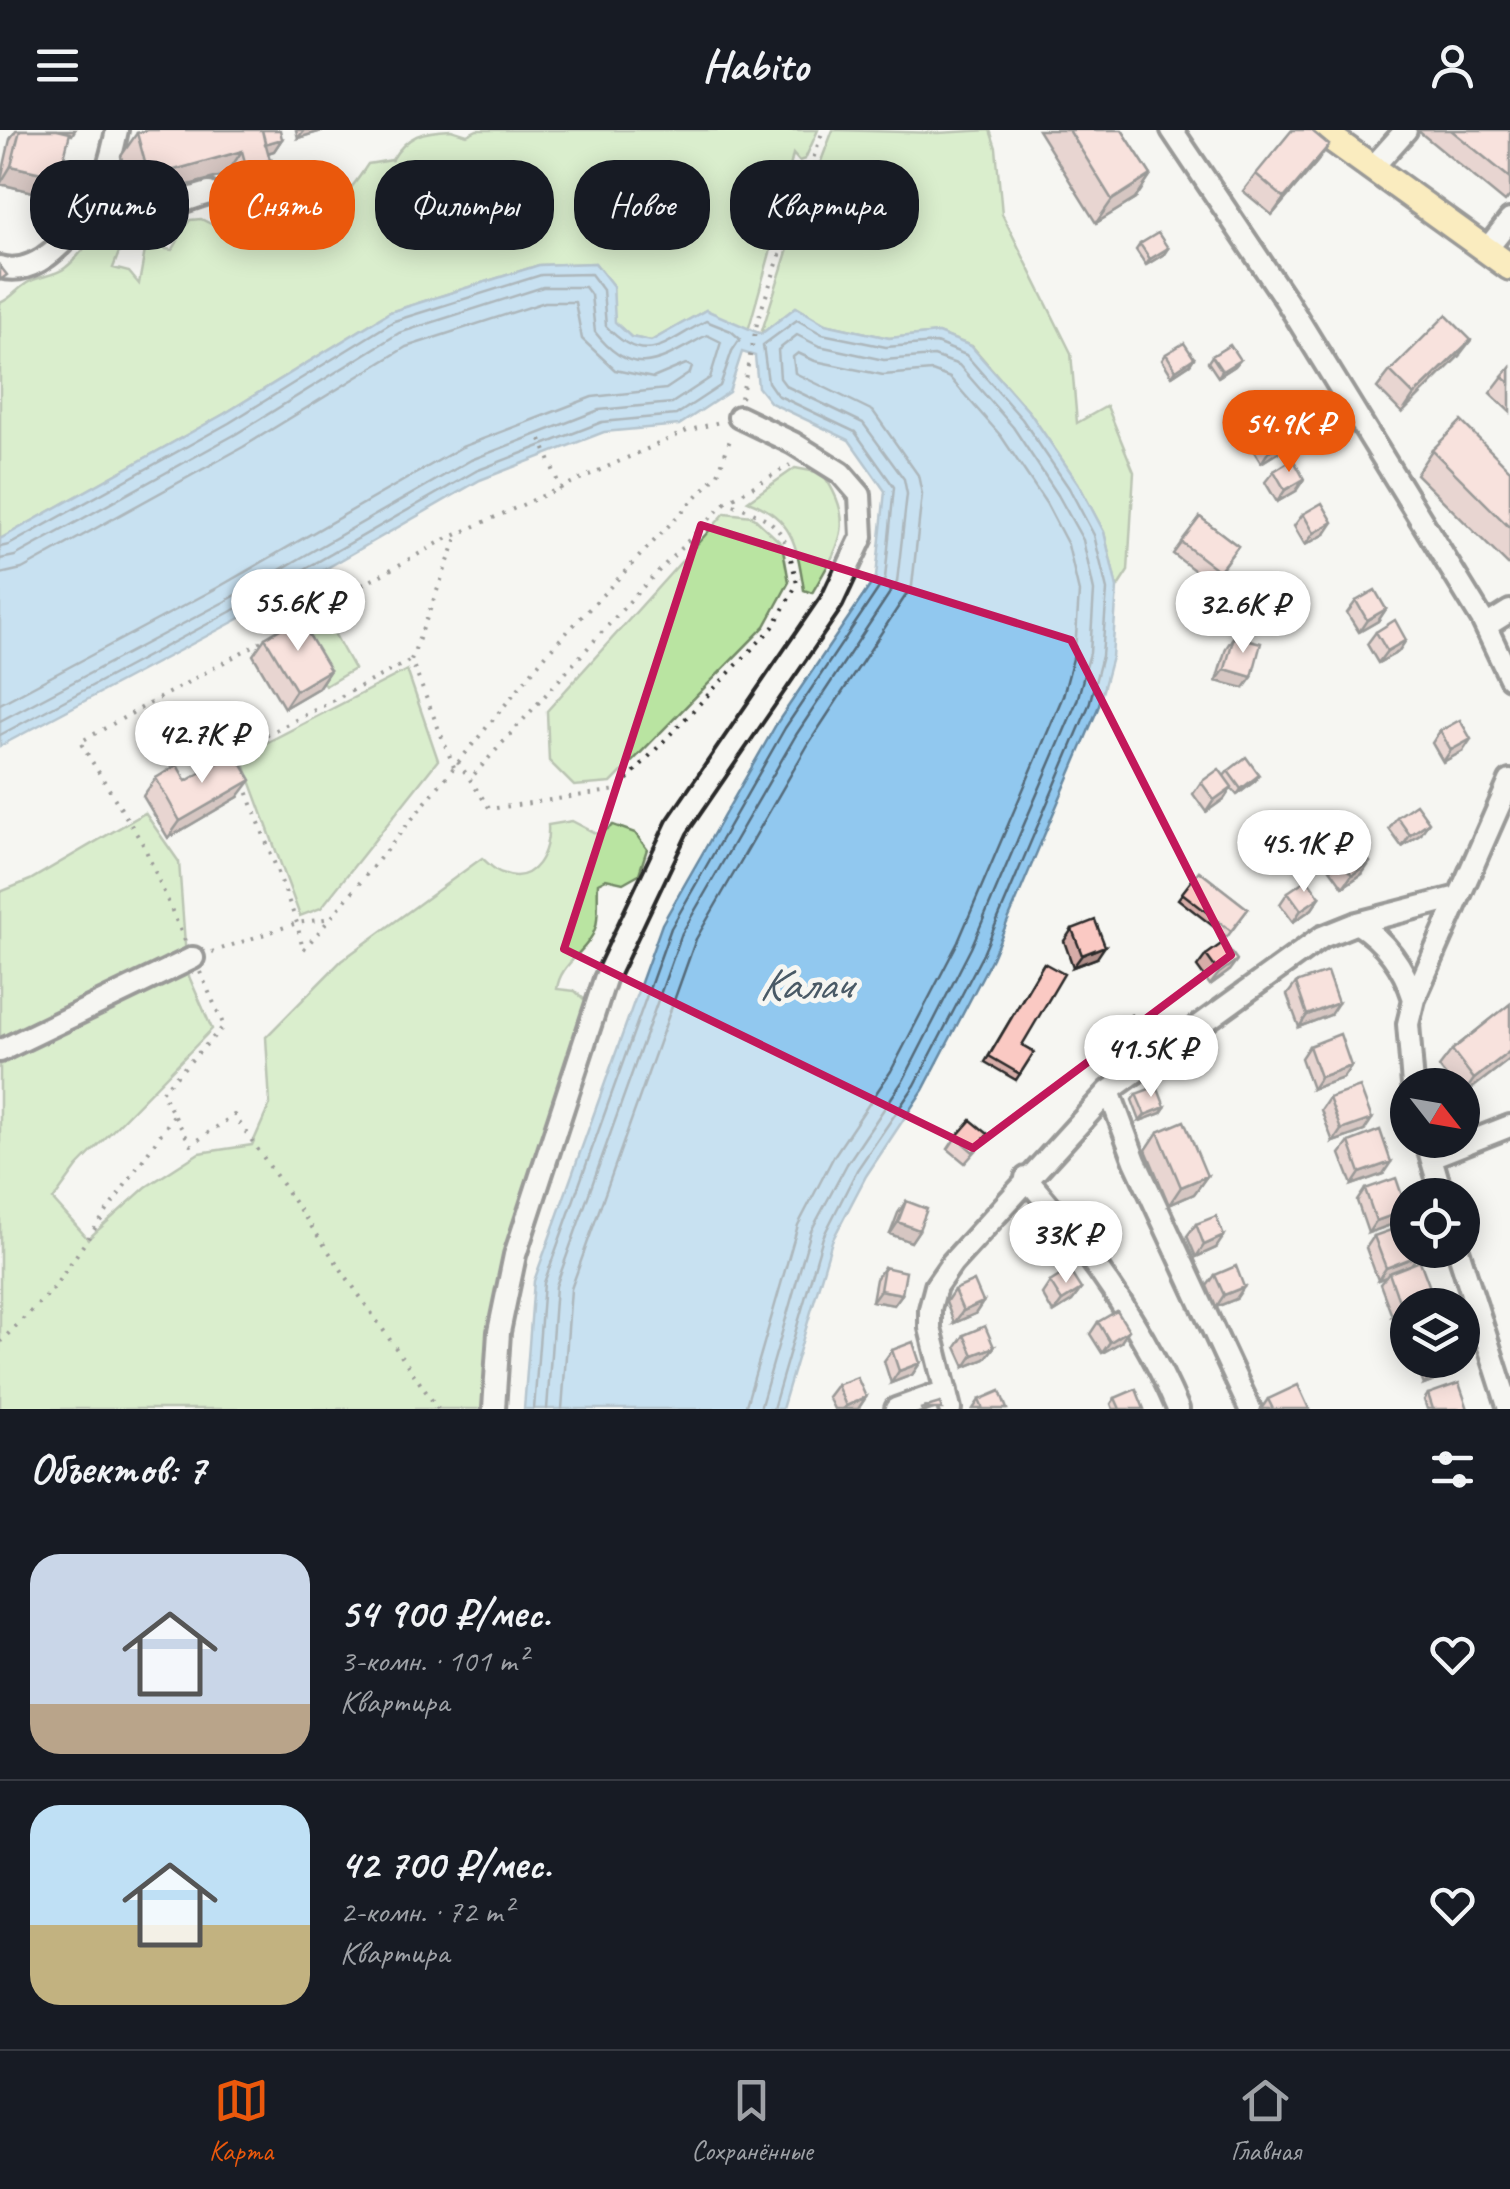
<!DOCTYPE html>
<html lang="ru">
<head>
<meta charset="utf-8">
<style>
  :root { --surface:#171b24; --page:#242831; --text:#f1f3f6; --muted:#9ea1a6; --line:#363941; --accent:#ea580c }
  body { margin:0; font-family:Caveat,sans-serif; background:var(--page); color:var(--text); height:100vh; display:flex; flex-direction:column; font-size:38px; white-space:nowrap }
  * { box-sizing:border-box; margin:0 }
  p { font-size:32px; color:var(--muted) }
  .icon { flex:none; width:55px; height:55px; fill:none; stroke:currentColor; stroke-width:2; stroke-linecap:round; stroke-linejoin:round }
  .map { position:relative; height:1279px; overflow:hidden }
  .sheet { display:flex; flex-direction:column; background:var(--surface); flex:1 }
  .sheet>* { flex:none }
  .banner { position:absolute; left:30px; top:30px; width:1000px; height:90px; display:flex; gap:20px }
  .needle { width:65px; rotate:121deg }
  .tools { position:absolute; left:1390px; top:938px; display:grid; gap:20px }
  .tools a { display:grid; place-items:center; width:90px; height:90px; border-radius:50%; background:var(--surface); box-shadow:0 5px 25px #0003; font-size:50px }
  .price { position:absolute; translate:-50% -85px; padding:0 22px; border-radius:35px; background:#fff; color:#222; font-size:32px; line-height:65px; filter:drop-shadow(0 2px 5px #0008) }
  .price::after { content:''; position:absolute; left:50%; top:60px; width:30px; height:22px; margin-left:-15px; background:inherit; clip-path:polygon(0 0,100% 0,50% 100%) }
  .price.on { background:var(--accent); color:#fff }
  ul { padding:0; list-style:none }
  li { display:flex; align-items:center; gap:30px; height:250px; padding:0 30px }
  li+li { border-top:2px solid var(--line) }
  li span { display:grid; place-items:center; flex:none; width:280px; height:200px; border-radius:30px; color:#555 }
  li>.icon { margin-inline-start:auto }
  span .icon { width:120px; height:120px; fill:#fffc; stroke-width:1 }
  li b { font-size:42px }
  h2 { display:flex; justify-content:space-between; align-items:center; height:120px; padding:0 30px; font-size:42px }
  .tag { padding:0 35px; border-radius:40px; background:var(--surface); box-shadow:0 5px 25px #0003; font-size:35px; line-height:90px }
  .tag.on { background:var(--accent); color:#fff }
  header { display:flex; justify-content:space-between; align-items:center; height:130px; padding:0 30px; background:var(--surface); font-size:45px; font-weight:700 }
  .menu { display:flex; justify-content:space-around; align-items:center; height:140px; border-top:2px solid var(--line); background:var(--surface); font-size:28px; color:var(--muted) }
  .menu a { display:grid; justify-items:center; gap:5px }
  .menu .on { color:var(--accent) }
  .map>svg:first-child { display:block }
  .green { fill:#b9e4a1; stroke:#728866; stroke-width:2.5 }
  .water { fill:#91c8ef; stroke:#6889a1; stroke-width:2.5 }
  .lines { fill:none; stroke-linecap:round; stroke-linejoin:round }
  .shore { stroke:#546a79; stroke-width:2.5 }
  .minor-casing { stroke:#2b2b2b; stroke-width:28 }
  .major-casing { stroke:#2b2b2b; stroke-width:32 }
  .path { stroke:#2b2b2b; stroke-width:4; stroke-dasharray:2.5 8; stroke-linecap:butt }
  .minor { stroke:#f6f6f2; stroke-width:20 }
  .major { stroke:#ffdf80; stroke-width:25 }
  .wall { fill:#d7ada8; stroke:#2b2b2b; stroke-width:2.5 }
  .shaded-wall { fill:#af8d88; stroke:#2b2b2b; stroke-width:2.5 }
  .building { fill:#fac9c3; stroke:#2b2b2b; stroke-width:2.5 }
  .marked { fill:none; stroke:#c2185b; stroke-width:8; stroke-linejoin:round }
  .labels { text-anchor:middle; dominant-baseline:central; stroke-width:10; stroke-linejoin:round; paint-order:stroke }
  .water-label { font-size:45px; font-style:italic; fill:#4a5a66; stroke:#f6f6f2 }
</style>
</head>
<body>
<header><svg class="icon" aria-label="menu" viewBox="0 0 24 24"><path d="M4 6h16M4 12h16M4 18h16"/></svg>Habito<svg class="icon" aria-label="person" viewBox="0 0 24 24"><circle cx="12" cy="8" r="4"/><path d="M4 21q1-7 8-7t8 7"/></svg></header>
<div class="map">
<svg width="1510" height="1279" viewBox="0 0 1510 1279">
  <rect width="100%" height="100%" fill="#f6f6f2"/>
  <filter id="ink" filterUnits="userSpaceOnUse"><feTurbulence type="fractalNoise" baseFrequency=".01" numOctaves="2"/><feDisplacementMap in="SourceGraphic" scale="20" xChannelSelector="R" yChannelSelector="G"/><feConvolveMatrix kernelMatrix="1 2 1 2 8 2 1 2 1" color-interpolation-filters="sRGB"/></filter>
  <g filter="url(#ink)">
    <path class="green" d="M451 0 467 5 477 0H818L805 29 799 31 793 24 775 105 748 201 706 180 651 211 631 207 614 192 613 156 595 133 539 135 390 182 224 284 0 409V173C12 168 16 160 27 153 38 146 55 146 65 138 89 120 83 105 118 103L124 109 113 138 129 142 139 154 146 115 157 110 166 119 172 120C181 109 180 100 190 90L201 89 217 97C245 57 247 70 283 87L291 85 297 63 306 62 326 72C349 66 355 53 368 34L392 30C407 5 423 1 451 0Z
      M833 0 938 3 990 0 996 18 1002 84 1071 223 1077 293 1107 276 1134 342 1128 441 1117 458 1104 402 1078 353 1030 283 972 216 938 203 889 208 825 194 796 177 761 204 791 109Z
      M795 338 822 343C858 393 839 416 812 463L804 460C797 417 794 388 748 371Z
      M725 383 752 386 782 414 789 452 765 496 611 653 574 656 549 631 547 581Z
      M325 487 354 539 325 556 296 504Z
      M407 540 438 630 321 778 300 786 241 626Z
      M145 683 179 732 187 842 212 899 77 1037 53 1070 88 1109 146 1057 199 1023 252 1015 270 974 266 907 341 831 482 728C488 733 495 741 502 743 535 756 550 721 548 695L572 691 599 705 613 695 635 703 647 719 639 744 623 753 606 749 598 753C597 766 599 783 596 796 589 822 560 832 557 859L575 861 586 871V883L485 1279H0V935L171 849 0 916V762L30 750Z"/>
    <path class="water" d="M595 133 613 156 615 192 631 207 651 211 706 180 761 204 796 177 825 194 889 208 938 203 971 216 1030 283 1078 353 1104 402 1117 458 1112 527 1098 578 992 828 923 960 866 1046 832 1111 782 1279H524L534 1151 662 794 777 593 876 447 885 361 849 310 771 273 758 257 755 226 742 222 729 262 679 295 604 302 480 350 235 491 0 616V409L224 284 390 182 539 135Z"/>
    <g class="lines">
      <path class="shore" d="M0 417 9 415 229 293 394 191 541 145 591 144 603 160 606 196C645 239 665 212 706 191L731 201 740 209 732 221 720 256 676 285 602 292 476 341 230 482 0 605
        M0 429 15 426 236 304 399 203 543 157H585L591 165 595 202C634 253 662 229 707 205L721 212 710 248 672 273 599 280 471 330 224 472 0 591
        M0 444 22 439 243 317 406 217 545 172H575L582 209 615 240 653 248 686 234 692 237 690 243 666 259 592 267 462 317 217 458 0 574
        M534 1279 544 1153 671 798 785 598 885 449 894 357 855 302 777 265 768 252 763 215 797 190 822 204 886 217 936 213 966 225 1022 289 1069 358 1094 405 1107 460 1102 526 1089 575 983 824 915 955 857 1040 823 1107 773 1279
        M547 1279 556 1156 682 803 796 605 897 452 907 364 904 349 863 293 786 256 780 248 778 220 797 205 819 216 884 230 934 226 959 235 1013 297 1058 365 1083 410 1094 461 1090 523 1077 571 971 818 904 949 847 1034 811 1101 760 1279
        M562 1279 571 1159 696 809 809 613 912 456 922 364 918 345 873 281 795 243 793 227 798 223 815 231 883 245 932 241 950 248 1001 306 1046 373 1068 415 1079 462 1075 521 1063 566 958 812 891 941 834 1026 798 1095 745 1279"/>
      <defs>
        <path id="minor" d="M1172 0 1286 170 1482 489 1510 548
          M1372 38 1406 0
          M93 73C126 97 173 73 209 63
          M1487 119 1510 90
          M0 137C38 148 73 104 92 75 105 54 112 24 117 0
          M1486 496 1510 481
          M1357 793C1385 811 1404 837 1414 869
          M0 921 193 828
          M1413 955 1408 894 1414 869 1510 651
          M1109 961 1135 1031 1250 1279
          M1426 1010 1442 1065
          M1431 1027 1510 996
          M1026 1048C1086 1117 1142 1194 1178 1279
          M1458 1120 1509 1279
          M494 1279 499 1202 515 1125 605 849 677 697 832 471 862 407 860 365 841 343 793 313 739 287
          M896 1279 946 1261
          M950 1279 930 1198V1179L936 1156 952 1133 1109 961 1322 807 1357 793 1458 767"/>
        <path id="major" d="M1320 0 1510 137"/>
      </defs>
      <use href="#minor" class="minor-casing"/>
      <use href="#major" class="major-casing"/>
      <path class="path" d="M741 268 758 189 823 0
        M541 309 561 360
        M725 373 790 335
        M298 491 442 411 687 301 723 291
        M233 626 232 623 411 530
        M458 632 490 679 617 660 773 497 797 454C786 403 780 387 725 373L638 462 470 649
        M454 637 411 530 458 405
        M244 653 297 793 303 820 331 788
        M185 811 144 716 80 612 264 510
        M212 822 297 793 331 788 549 521 718 344 732 304
        M200 842 224 896 161 962 191 1015 234 985 438 1279
        M0 1212 52 1160 174 985"/>
      <use href="#minor" class="minor"/>
      <use href="#major" class="major"/>
    </g>
    <path class="wall" d="M16 0H75L72 5 69 4 59 47 46 65 0 54 10 9Z
      M296 0H325L298 8Z
      M1038 0H1122L1151 45 1135 69 1096 93Z
      M1417 0H1510V66L1505 72Z
      M137 3 282 9 274 21 268 23 253 53 230 60 226 45 132 70 121 26Z
      M1317 32 1272 85 1243 61 1256 44Z
      M1140 114 1168 118 1164 124 1146 135 1136 120Z
      M1166 224 1194 228 1190 234 1172 246 1162 230Z
      M1212 226 1240 230 1235 236 1218 247 1208 232Z
      M1458 227 1402 283 1377 258 1390 241Z
      M1510 237V282L1490 263Z
      M1258 302 1288 310 1280 321 1261 333 1249 313Z
      M1432 320 1510 340V437L1416 344Z
      M1274 341 1296 361 1277 372 1265 352Z
      M1303 384 1325 404 1305 415 1294 396Z
      M1200 387 1238 416 1211 453 1173 424Z
      M1356 471 1386 479 1378 491 1359 502 1347 483Z
      M1376 502 1406 510 1398 522 1378 533 1367 514Z
      M1234 506 1244 558 1216 551 1226 518Z
      M265 508 330 540 318 558 284 578 253 525Z
      M1440 601 1463 621 1443 632 1432 613Z
      M1228 641 1255 651 1237 665 1231 658 1224 669 1206 682 1193 664 1201 652 1224 646Z
      M156 648 186 651 238 667 168 708 143 666Z
      M1397 687 1421 704 1402 717 1389 699Z
      M1339 727 1362 744 1343 757 1330 739Z
      M1199 741 1248 779 1227 807 1178 769Z
      M1288 762 1320 767 1312 779 1293 792 1280 774Z
      M1072 799 1097 828 1073 837 1064 811Z
      M1206 825 1228 842 1210 855 1197 837Z
      M1044 833 1022 915 1034 922 1016 950 985 932Z
      M1296 853 1330 885 1299 897 1287 865Z
      M1510 874V929L1462 966V955H1453L1439 937 1452 920Z
      M1113 899 1136 915 1117 928 1105 910Z
      M1309 916 1343 948 1312 959 1301 928Z
      M1136 964 1165 977 1161 983 1140 991 1132 970Z
      M1329 968 1364 1001 1333 1012 1321 980Z
      M1158 1002 1207 1046 1194 1064 1169 1075 1146 1020Z
      M956 1007 980 1016 965 1033 948 1019Z
      M1349 1012 1383 1044 1352 1055 1340 1024Z
      M1365 1059 1399 1092 1368 1103 1357 1071Z
      M906 1071 919 1100 911 1112 890 1104 898 1083Z
      M1196 1094 1216 1118 1196 1127 1187 1106Z
      M1374 1106 1417 1126 1411 1134 1432 1163 1423 1175H1408V1181L1392 1186 1380 1154 1386 1147 1378 1150 1366 1118Z
      M884 1137 902 1164 894 1175 872 1171 876 1149Z
      M1215 1145 1236 1169 1216 1177 1207 1156Z
      M1050 1152 1081 1159 1072 1171 1053 1183 1042 1164Z
      M954 1160 983 1172 975 1184 954 1193 946 1172Z
      M1098 1192 1121 1212 1102 1223 1090 1204Z
      M964 1205 994 1217 985 1229 965 1237 956 1217Z
      M892 1220 920 1233 912 1245 891 1253 884 1231Z
      M1414 1230H1462L1463 1232 1455 1243 1424 1255Z
      M837 1255 866 1267 858 1279H834L828 1267Z
      M1428 1264 1468 1279H1427L1424 1270Z
      M1115 1268 1144 1279H1113L1111 1274Z
      M1268 1269 1309 1279H1261Z
      M979 1270 1007 1279H973Z"/>
    <path class="shaded-wall" d="M304 0H325L298 8Z
      M282 9 274 21 249 28 257 16Z
      M1329 15 1317 32 1272 85 1284 68Z
      M242 21 226 45 132 70 149 47Z
      M270 30 253 53 230 60 246 36Z
      M11 36 59 47 46 65 0 54Z
      M1151 45 1135 69 1096 93 1112 70Z
      M1168 118 1164 124 1146 135 1150 129Z
      M1471 210 1458 227 1402 283 1414 265Z
      M1194 228 1190 234 1172 246 1176 240Z
      M1240 230 1235 236 1218 247 1222 241Z
      M1288 310 1280 321 1261 333 1269 321Z
      M1304 349 1296 361 1277 372 1285 360Z
      M1333 392 1325 404 1305 415 1314 403Z
      M1386 479 1378 491 1359 502 1367 490Z
      M1406 510 1398 522 1378 533 1387 521Z
      M1225 539 1252 547 1244 558 1216 551Z
      M330 540 318 558 284 578 296 560Z
      M1471 609 1463 621 1443 632 1451 620Z
      M1259 645 1255 651 1237 665 1241 659Z
      M251 650 238 667 168 708 180 691Z
      M1232 657 1224 669 1206 682 1214 670Z
      M1429 692 1421 704 1402 717 1410 705Z
      M1370 732 1362 744 1343 757 1352 745Z
      M1320 767 1312 779 1293 792 1301 780Z
      M1105 816 1097 828 1073 837 1082 825Z
      M1237 830 1228 842 1210 855 1219 843Z
      M1338 873 1330 885 1299 897 1307 885Z
      M1144 903 1136 915 1117 928 1126 917Z
      M1510 921V929L1462 966 1474 949Z
      M1351 936 1343 948 1312 959 1320 947Z
      M1165 977 1161 983 1140 991 1145 985Z
      M1372 989 1364 1001 1333 1012 1341 1000Z
      M1391 1032 1383 1044 1352 1055 1360 1043Z
      M1207 1046 1194 1064 1169 1075 1181 1057Z
      M1407 1080 1399 1092 1368 1103 1376 1091Z
      M898 1092 919 1100 911 1112 890 1104Z
      M1224 1106 1216 1118 1196 1127 1204 1115Z
      M1417 1126 1409 1138 1389 1143 1386 1147 1378 1150 1386 1138Z
      M1244 1157 1236 1169 1216 1177 1224 1165Z
      M1081 1159 1072 1171 1053 1183 1062 1171Z
      M880 1160 902 1164 894 1175 872 1171Z
      M1432 1163 1423 1175H1408V1181L1392 1186 1400 1174Z
      M983 1172 975 1184 954 1193 963 1181Z
      M1129 1200 1121 1212 1102 1223 1110 1212Z
      M994 1217 985 1229 965 1237 973 1225Z
      M1463 1232 1455 1243 1424 1255 1432 1243Z
      M920 1233 912 1245 891 1253 899 1241Z
      M866 1267 858 1279H843L846 1276Z"/>
    <path class="building" d="M20 0H57L70 3 59 47 11 36Z
      M148 0H262L270 30 246 36 242 21 149 47 137 3Z
      M262 0H280L282 9 265 14Z
      M1069 0H1122L1151 45 1112 70Z
      M1292 0H1311L1329 15 1284 68 1256 44Z
      M1451 0H1510V48Z
      M1158 103 1168 118 1150 129 1140 114Z
      M0 136 7 145 0 150Z
      M1446 185 1471 210 1414 265 1390 241Z
      M1184 213 1194 228 1176 240 1166 224Z
      M1230 215 1240 230 1222 241 1212 226Z
      M1510 237V253L1502 246Z
      M1277 291 1288 310 1269 321 1258 302Z
      M1461 291 1510 340V398L1432 320Z
      M1293 329 1304 349 1285 360 1274 341Z
      M1322 373 1333 392 1314 403 1303 384Z
      M1200 387 1238 416 1219 441 1181 412Z
      M1375 460 1386 479 1367 490 1356 471Z
      M299 488 330 540 296 560 265 508Z
      M1395 490 1406 510 1387 521 1376 502Z
      M1234 506 1261 513 1252 547 1225 539Z
      M1460 590 1471 609 1451 620 1440 601Z
      M235 623 251 650 180 691 156 648 177 635 186 651Z
      M1246 627 1259 645 1241 659 1228 641Z
      M1219 639 1232 657 1214 670 1201 652Z
      M1416 674 1429 692 1410 705 1397 687Z
      M1357 714 1370 732 1352 745 1339 727Z
      M1199 741 1248 779 1231 801 1182 763Z
      M1307 749 1320 767 1301 780 1288 762Z
      M1095 790 1105 816 1082 825 1072 799Z
      M1224 812 1237 830 1219 843 1206 825Z
      M1044 833 1064 844 1022 915 1034 922 1020 944 989 926Z
      M1327 842 1338 873 1307 885 1296 853Z
      M1510 874V921L1474 949 1452 920Z
      M1131 885 1144 903 1126 917 1113 899Z
      M1340 904 1351 936 1320 947 1309 916Z
      M1157 956 1165 977 1145 985 1136 964Z
      M1360 957 1372 989 1341 1000 1329 968Z
      M971 990 988 1004 973 1022 956 1007Z
      M1184 991 1207 1046 1181 1057 1158 1002Z
      M1380 1000 1391 1032 1360 1043 1349 1012Z
      M1396 1048 1407 1080 1376 1091 1365 1059Z
      M906 1071 927 1079 919 1100 898 1092Z
      M1216 1086 1224 1106 1204 1115 1196 1094Z
      M1405 1095 1408 1101V1120H1415L1417 1126 1386 1138 1374 1106Z
      M1420 1131 1432 1163 1400 1174 1389 1143Z
      M1236 1136 1244 1157 1224 1165 1215 1145Z
      M884 1137 906 1142 902 1164 880 1160Z
      M1069 1140 1081 1159 1062 1171 1050 1152Z
      M974 1151 983 1172 963 1181 954 1160Z
      M1117 1181 1129 1200 1110 1212 1098 1192Z
      M985 1196 994 1217 973 1225 964 1205Z
      M913 1212 920 1233 899 1241 892 1220Z
      M1427 1230H1462L1463 1232 1432 1243Z
      M857 1247 866 1267 846 1276 837 1255Z
      M1459 1253 1468 1279H1433L1428 1264Z
      M1298 1255 1309 1279H1273L1268 1269Z
      M1136 1259 1144 1279H1120L1115 1268Z
      M1000 1261 1007 1279H983L979 1270Z
      M940 1273 942 1279H920Z"/>
  </g>
  <path d="M0 0H1510V1279H0ZM701 395 1071 510 1231 825 973 1018 564 819Z" fill="#f6f6f2" fill-opacity=".55" fill-rule="evenodd"/>
  <path class="marked" d="M701 395 1071 510 1231 825 973 1018 564 819Z"/>
  <g class="labels">
    <g class="water-label">
      <text x="805" y="854">Калач</text>
    </g>
  </g>
</svg>
<div class="tools">
<a><svg class="needle" viewBox="-14 -14 28 28"><path d="M0-13l5 13h-10z" fill="#e53935"/><path d="M0 13l5-13h-10z" fill="#9ea1a6"/></svg></a>
<a><svg class="icon" aria-label="locate" viewBox="0 0 24 24"><circle cx="12" cy="12" r="6"/><path d="M12 2v4M12 18v4M2 12h4M18 12h4"/></svg></a>
<a><svg class="icon" aria-label="layers" viewBox="0 0 24 24"><path d="M12 4l9 5-9 5-9-5zM3 14l9 5 9-5"/></svg></a>
</div>
<b class="price on" style="left:1289px;top:345px">54.9K ₽</b>
<b class="price" style="left:298px;top:524px">55.6K ₽</b>
<b class="price" style="left:1243px;top:526px">32.6K ₽</b>
<b class="price" style="left:202px;top:656px">42.7K ₽</b>
<b class="price" style="left:1304px;top:765px">45.1K ₽</b>
<b class="price" style="left:1151px;top:970px">41.5K ₽</b>
<b class="price" style="left:1066px;top:1156px">33K ₽</b>
<div class="banner">
<a class="tag">Купить</a>
<a class="tag on">Снять</a>
<a class="tag">Фильтры</a>
<a class="tag">Новое</a>
<a class="tag">Квартира</a>
</div>
</div>
<section class="sheet">
<h2>Объектов: 7<svg class="icon" aria-label="filters" viewBox="0 0 24 24"><path d="M4 7h16M4 17h16"/><circle cx="9" cy="7" r="2"/><circle cx="15" cy="17" r="2"/></svg></h2>
<ul>
<li><span style="background:linear-gradient(#c9d6e8 75%,#b9a48a 0)"><svg class="icon" aria-label="home" viewBox="0 0 24 24"><path d="M3 11l9-7 9 7M6 9v11h12V9"/></svg></span><div><b>54 900 ₽/мес.</b><p>3-комн. · 101 m²</p><p>Квартира</p></div><svg class="icon" aria-label="heart" viewBox="0 0 24 24"><path d="M12 20l-8-8c-3-5 5-10 8-4 3-6 11-1 8 4z"/></svg></li>
<li><span style="background:linear-gradient(#bfe0f5 60%,#c2b280 0)"><svg class="icon" aria-label="home" viewBox="0 0 24 24"><path d="M3 11l9-7 9 7M6 9v11h12V9"/></svg></span><div><b>42 700 ₽/мес.</b><p>2-комн. · 72 m²</p><p>Квартира</p></div><svg class="icon" aria-label="heart" viewBox="0 0 24 24"><path d="M12 20l-8-8c-3-5 5-10 8-4 3-6 11-1 8 4z"/></svg></li>
</ul>
</section>
<nav class="menu">
<a class="on"><svg class="icon" aria-label="map" viewBox="0 0 24 24"><path d="M3 6l6-2 6 2 6-2v14l-6 2-6-2-6 2zM9 4v14M15 6v14"/></svg>Карта</a>
<a><svg class="icon" aria-label="saved" viewBox="0 0 24 24"><path d="M7 4h10v16l-5-4-5 4z"/></svg>Сохранённые</a>
<a><svg class="icon" aria-label="home" viewBox="0 0 24 24"><path d="M3 11l9-7 9 7M6 9v11h12V9"/></svg>Главная</a>
</nav>
</body>
</html>
